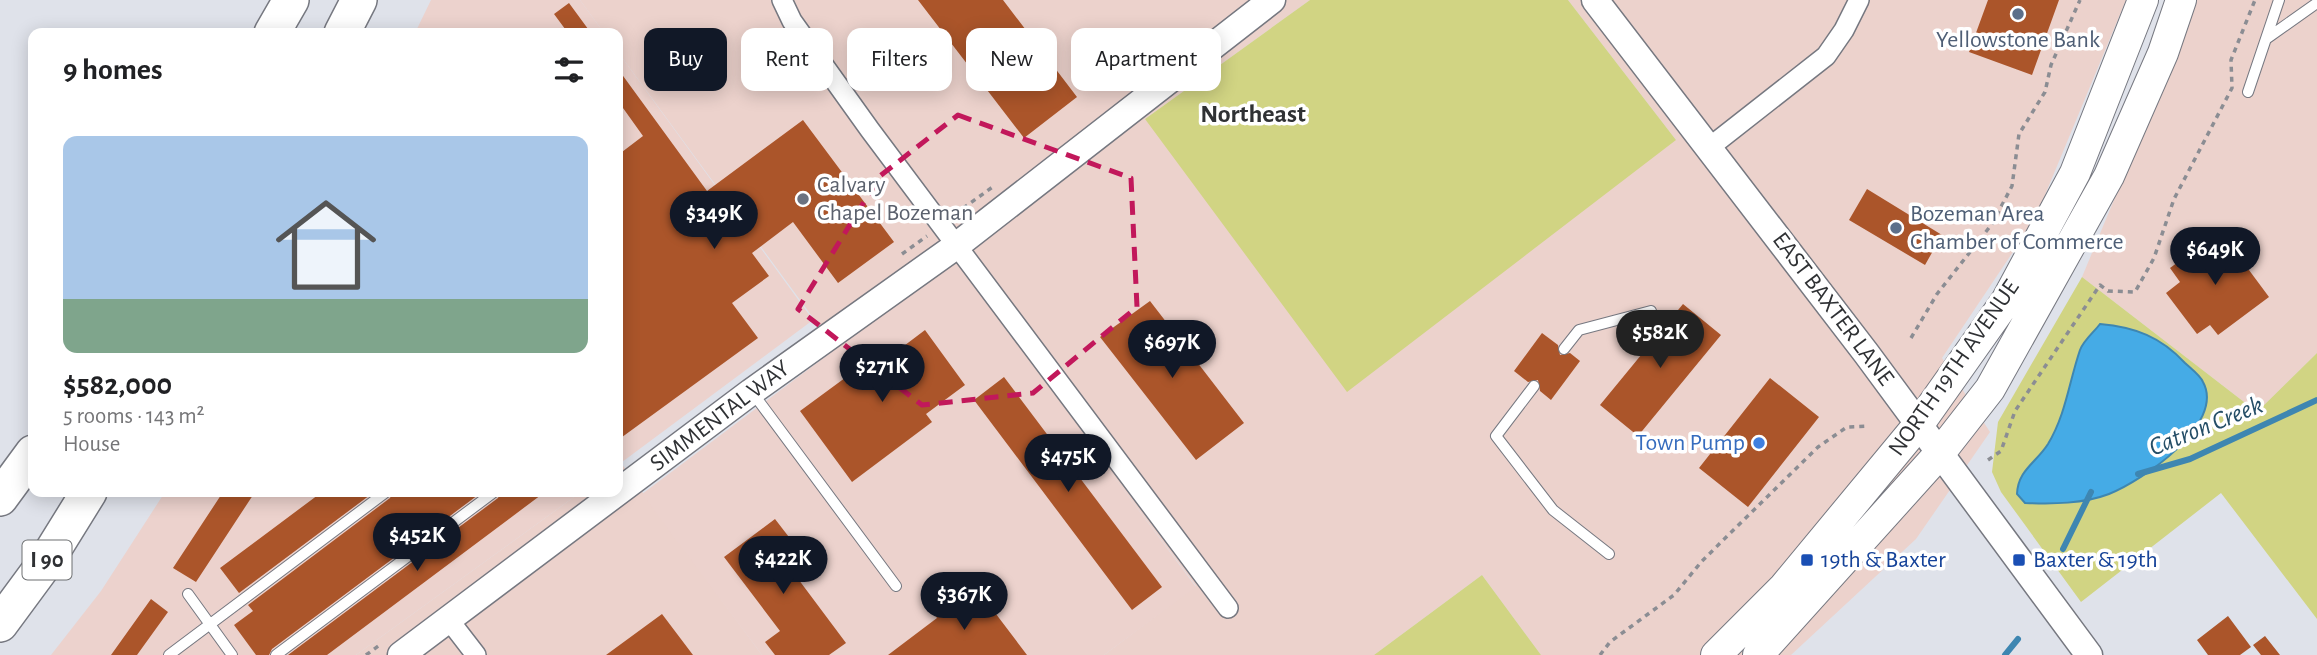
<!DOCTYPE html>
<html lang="en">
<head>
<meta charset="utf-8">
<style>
  :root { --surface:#fff; --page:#f2f2f2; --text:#202124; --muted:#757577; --line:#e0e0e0; --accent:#111827 }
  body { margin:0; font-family:"Alegreya Sans",sans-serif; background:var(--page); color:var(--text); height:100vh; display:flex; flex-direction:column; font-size:26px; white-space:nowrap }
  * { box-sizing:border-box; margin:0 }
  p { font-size:23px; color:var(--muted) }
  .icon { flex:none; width:38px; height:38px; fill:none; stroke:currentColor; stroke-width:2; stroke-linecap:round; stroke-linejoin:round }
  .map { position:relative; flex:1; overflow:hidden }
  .details { position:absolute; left:28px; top:28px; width:595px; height:469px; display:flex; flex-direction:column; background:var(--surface); border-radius:14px; box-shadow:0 4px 18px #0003 }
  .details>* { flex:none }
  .top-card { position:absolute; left:644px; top:28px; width:665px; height:63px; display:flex; gap:14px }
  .price { position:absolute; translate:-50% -60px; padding:0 16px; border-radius:24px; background:var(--accent); color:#fff; font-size:23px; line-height:46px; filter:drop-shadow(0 2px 4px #0008) }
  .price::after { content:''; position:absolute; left:50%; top:42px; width:21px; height:16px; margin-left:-10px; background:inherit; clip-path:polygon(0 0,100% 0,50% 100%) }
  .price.selected { background:#222; color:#fff }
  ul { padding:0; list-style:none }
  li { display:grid; align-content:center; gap:14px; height:371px; padding:0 35px }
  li+li { border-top:2px solid var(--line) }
  li span { display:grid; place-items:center; height:217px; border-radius:14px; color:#555 }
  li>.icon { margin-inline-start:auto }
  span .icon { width:126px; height:126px; fill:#fffc; stroke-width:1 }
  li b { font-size:30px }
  h2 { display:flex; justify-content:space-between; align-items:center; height:84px; padding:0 35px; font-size:30px }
  .chip { padding:0 24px; border-radius:14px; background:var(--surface); box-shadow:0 4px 18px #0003; font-size:24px; line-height:63px }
  .chip.selected { background:var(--accent); color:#fff }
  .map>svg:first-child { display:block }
  .commercial { fill:#ecd2cc }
  .industrial { fill:#ecd2cd }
  .green { fill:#d1d483 }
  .water { fill:#45abe6; stroke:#3e86b1; stroke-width:2 }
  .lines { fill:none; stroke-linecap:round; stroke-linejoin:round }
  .stream { stroke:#3e86b1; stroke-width:6 }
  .building { fill:#ab552a }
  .lane-casing { stroke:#767880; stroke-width:12 }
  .street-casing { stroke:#767880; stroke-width:22 }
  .secondary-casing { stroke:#767880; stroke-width:29 }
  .primary-casing { stroke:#767880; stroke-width:32 }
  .highway-casing { stroke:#767880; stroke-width:38 }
  .path { stroke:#8b8d93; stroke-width:3.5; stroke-dasharray:5 5; stroke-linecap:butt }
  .lane { stroke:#fff; stroke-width:10 }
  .street { stroke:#fff; stroke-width:19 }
  .secondary { stroke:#fff; stroke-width:26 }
  .primary { stroke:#fff; stroke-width:30 }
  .highway { stroke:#fff; stroke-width:35 }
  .marked { fill:none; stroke:#c2185b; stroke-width:5; stroke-dasharray:14 9; stroke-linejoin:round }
  .service-dot { fill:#5c6f8a; stroke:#fff; stroke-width:2.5 }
  .worship-dot { fill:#6b7280; stroke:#fff; stroke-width:2.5 }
  .shop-dot { fill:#3f7fe0; stroke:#fff; stroke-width:2.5 }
  .transit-dot { fill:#1a4fb4; stroke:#fff; stroke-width:2.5 }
  .labels { text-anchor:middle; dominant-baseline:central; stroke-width:7; stroke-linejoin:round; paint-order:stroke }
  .shield { fill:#fff; stroke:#6d6f71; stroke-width:2 }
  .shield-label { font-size:23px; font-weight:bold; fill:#2f3134 }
  .service-label { font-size:24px; fill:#4e5e75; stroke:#fff }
  .worship-label { font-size:24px; fill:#5b616d; stroke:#fff; text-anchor:start }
  .street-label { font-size:24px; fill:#2f3134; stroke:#fff }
  .shop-label { font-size:24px; fill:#366cbe; stroke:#fff; text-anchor:end }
  .transit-label { font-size:24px; fill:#164399; stroke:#fff; text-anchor:start }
  .neighbourhood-label { font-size:26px; font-weight:bold; fill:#2f3134; stroke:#fff }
  .water-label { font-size:26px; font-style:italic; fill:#254e67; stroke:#fff }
</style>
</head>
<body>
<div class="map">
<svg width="2317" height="655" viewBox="0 0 2317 655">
  <rect width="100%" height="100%" fill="#dfe2ea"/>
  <path class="commercial" d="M580 0H1310L1145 119 1676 140 1568 0H2126L2035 219 1942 358 1990 432 1916 539 1791 655H1541L1482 575 1374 655H1104L1196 586 952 262 836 349 618 52V33H604Z
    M2197 0H2317V353L2257 412 2082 277Z
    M621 463 762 655H356L581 492H618V465Z"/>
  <path class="industrial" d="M431 0H580L604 33H415Z
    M618 52 813 320 618 465Z
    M953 261 1196 587 1104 655H762L642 494Z
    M165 492H581L356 655H51L101 591Z"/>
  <path class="green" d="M1310 0H1568L1676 140 1347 392 1145 119Z
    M2082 277 2257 412 2317 353V619L2221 493 2081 602 2001 492 1992 472 1998 422Z
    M1482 575 1541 655H1374Z"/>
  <path class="water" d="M2100 324C2135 327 2161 337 2185 363 2190 368 2200 375 2203 382 2226 424 2142 481 2109 494 2083 504 2053 504 2025 503L2017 494C2018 470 2036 463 2048 444 2066 414 2069 382 2080 350 2083 341 2094 332 2100 324Z"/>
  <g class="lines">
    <path class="stream" d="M2138 474 2190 459 2317 400
      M2063 549 2091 492
      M2005 655 2018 639"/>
  </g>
  <path class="building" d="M918 0H1003L1077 97 1024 138Z
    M1988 0H2059L2032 75 1969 52Z
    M569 3 591 33H568L554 14Z
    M618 69 707 191 803 120 894 242 838 283 793 222 752 253 769 276 732 303 758 338 618 440V155L643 136 618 101Z
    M1867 189 1942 235 1925 265 1849 220Z
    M2220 231 2269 297 2218 335 2210 325 2197 334 2166 293 2180 282 2170 268Z
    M1150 301 1244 423 1196 460 1100 337Z
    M1683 304 1721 335 1638 436 1600 405Z
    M925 330 965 385 926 414 932 422 852 482 800 411 883 350 888 358Z
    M1542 333 1558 345 1560 355 1570 353 1580 361 1551 400 1540 391 1538 380 1528 382 1514 371Z
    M1004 377 1162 587 1132 610 974 400Z
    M1770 378 1819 417 1748 507 1699 468Z
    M223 492H255L196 582 173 568Z
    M322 492H374L239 593 220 568Z
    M393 492H482L272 649 269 655H256L234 625 253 611 248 605 390 498Z
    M501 492H545L327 655H288L498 498Z
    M775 519 792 541 778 552 846 643 829 655H775L765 642 780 631 724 557Z
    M974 585 1027 655H888L937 618 935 615Z
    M151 599 168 612 137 655H111Z
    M662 614 693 655H606Z
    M2228 616 2251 647 2240 655H2208L2197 640Z
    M2265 636 2280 655H2261L2253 645Z"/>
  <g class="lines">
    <defs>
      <path id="lane" d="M2266 39 2317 3
        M2248 92 2279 0
        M1564 349 1579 330 1651 311
        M1534 386 1496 436 1553 510 1609 554
        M752 392 896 586
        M188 594 232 655
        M169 655 386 492
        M276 655 494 492"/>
      <path id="street" d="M782 0 792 21 870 130 1228 608
        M1710 147 1826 56 1844 30 1859 0
        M449 620 476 655"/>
      <path id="secondary" d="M1595 0 1866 353 2089 655
        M401 655 751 392 956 246 1272 0"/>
      <path id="primary" d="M1716 655 1784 587 1919 424 2006 301 2075 173 2143 0
        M1758 655 1940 453 1990 389 2109 176 2163 53 2181 0"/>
      <path id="highway" d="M272 33 291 0
        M342 33 359 0
        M0 498 33 453
        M0 624 45 563 89 492"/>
    </defs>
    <use href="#lane" class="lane-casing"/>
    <use href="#street" class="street-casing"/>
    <use href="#secondary" class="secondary-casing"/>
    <use href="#primary" class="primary-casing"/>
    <use href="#highway" class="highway-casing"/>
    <path class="path" d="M955 214 994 186
      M902 254 927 236
      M1911 338 1937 294 1992 224 2012 186 2019 134 2045 92 2051 65 2080 0
      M1988 460 2001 451 2015 411 2100 285 2108 291 2135 292 2154 258 2174 199 2232 88 2231 60 2255 0
      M366 655 381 644
      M1600 655 1610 642 1674 595 1702 561 1818 447 1847 427 1868 426"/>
    <use href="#lane" class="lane"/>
    <use href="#street" class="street"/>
    <use href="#secondary" class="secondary"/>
    <use href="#primary" class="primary"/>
    <use href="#highway" class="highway"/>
  </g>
  <path class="marked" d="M958 115 1131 178 1137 307 1033 393 922 405 798 309 880 176Z"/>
  <g class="service-dot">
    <circle cx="2018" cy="14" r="7"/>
    <circle cx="1896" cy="228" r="7"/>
  </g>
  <circle class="worship-dot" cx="803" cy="199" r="7"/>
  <circle class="shop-dot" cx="1759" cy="443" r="7"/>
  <g class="transit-dot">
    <rect x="1800" y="553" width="14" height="14" rx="3.5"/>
    <rect x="2012" y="553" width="14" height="14" rx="3.5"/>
  </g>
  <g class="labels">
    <rect class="shield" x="22.5" y="540.5" width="49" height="39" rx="5"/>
    <g class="shield-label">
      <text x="47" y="560">I 90</text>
    </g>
    <g class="service-label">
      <text x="2018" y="40">Yellowstone Bank</text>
      <text x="1910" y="214" text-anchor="start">Bozeman Area<tspan x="1910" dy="28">Chamber of Commerce</tspan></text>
    </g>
    <g class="worship-label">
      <text x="817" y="185">Calvary<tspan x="817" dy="28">Chapel Bozeman</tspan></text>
    </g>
    <g class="street-label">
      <text transform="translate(1833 309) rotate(53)">EAST BAXTER LANE</text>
      <text transform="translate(1954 368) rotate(-55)">NORTH 19TH AVENUE</text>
      <text transform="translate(720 416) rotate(-37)">SIMMENTAL WAY</text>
    </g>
    <g class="shop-label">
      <text x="1745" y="443">Town Pump</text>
    </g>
    <g class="transit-label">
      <text x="1821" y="560">19th &amp; Baxter</text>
      <text x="2033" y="560">Baxter &amp; 19th</text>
    </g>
    <g class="neighbourhood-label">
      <text x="1253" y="114">Northeast</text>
    </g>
    <g class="water-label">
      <text transform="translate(2206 426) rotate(-22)">Catron Creek</text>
    </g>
  </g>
</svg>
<b class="price" style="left:714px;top:251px">$349K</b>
<b class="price" style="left:2215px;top:287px">$649K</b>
<b class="price selected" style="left:1660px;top:370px">$582K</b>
<b class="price" style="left:1172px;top:380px">$697K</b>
<b class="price" style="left:882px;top:404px">$271K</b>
<b class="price" style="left:1068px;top:494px">$475K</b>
<b class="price" style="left:417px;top:573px">$452K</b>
<b class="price" style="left:783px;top:596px">$422K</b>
<b class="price" style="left:964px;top:632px">$367K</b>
<div class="top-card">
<a class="chip selected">Buy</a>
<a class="chip">Rent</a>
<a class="chip">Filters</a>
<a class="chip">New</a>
<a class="chip">Apartment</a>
</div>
<section class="details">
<h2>9 homes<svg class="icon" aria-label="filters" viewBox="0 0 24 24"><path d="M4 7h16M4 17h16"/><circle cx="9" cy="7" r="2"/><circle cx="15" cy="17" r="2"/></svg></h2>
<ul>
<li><span style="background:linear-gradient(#a9c7e8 75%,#7fa58c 0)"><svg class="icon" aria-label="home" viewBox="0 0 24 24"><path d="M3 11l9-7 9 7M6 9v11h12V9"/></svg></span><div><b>$582,000</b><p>5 rooms · 143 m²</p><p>House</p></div></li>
</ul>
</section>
</div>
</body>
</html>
